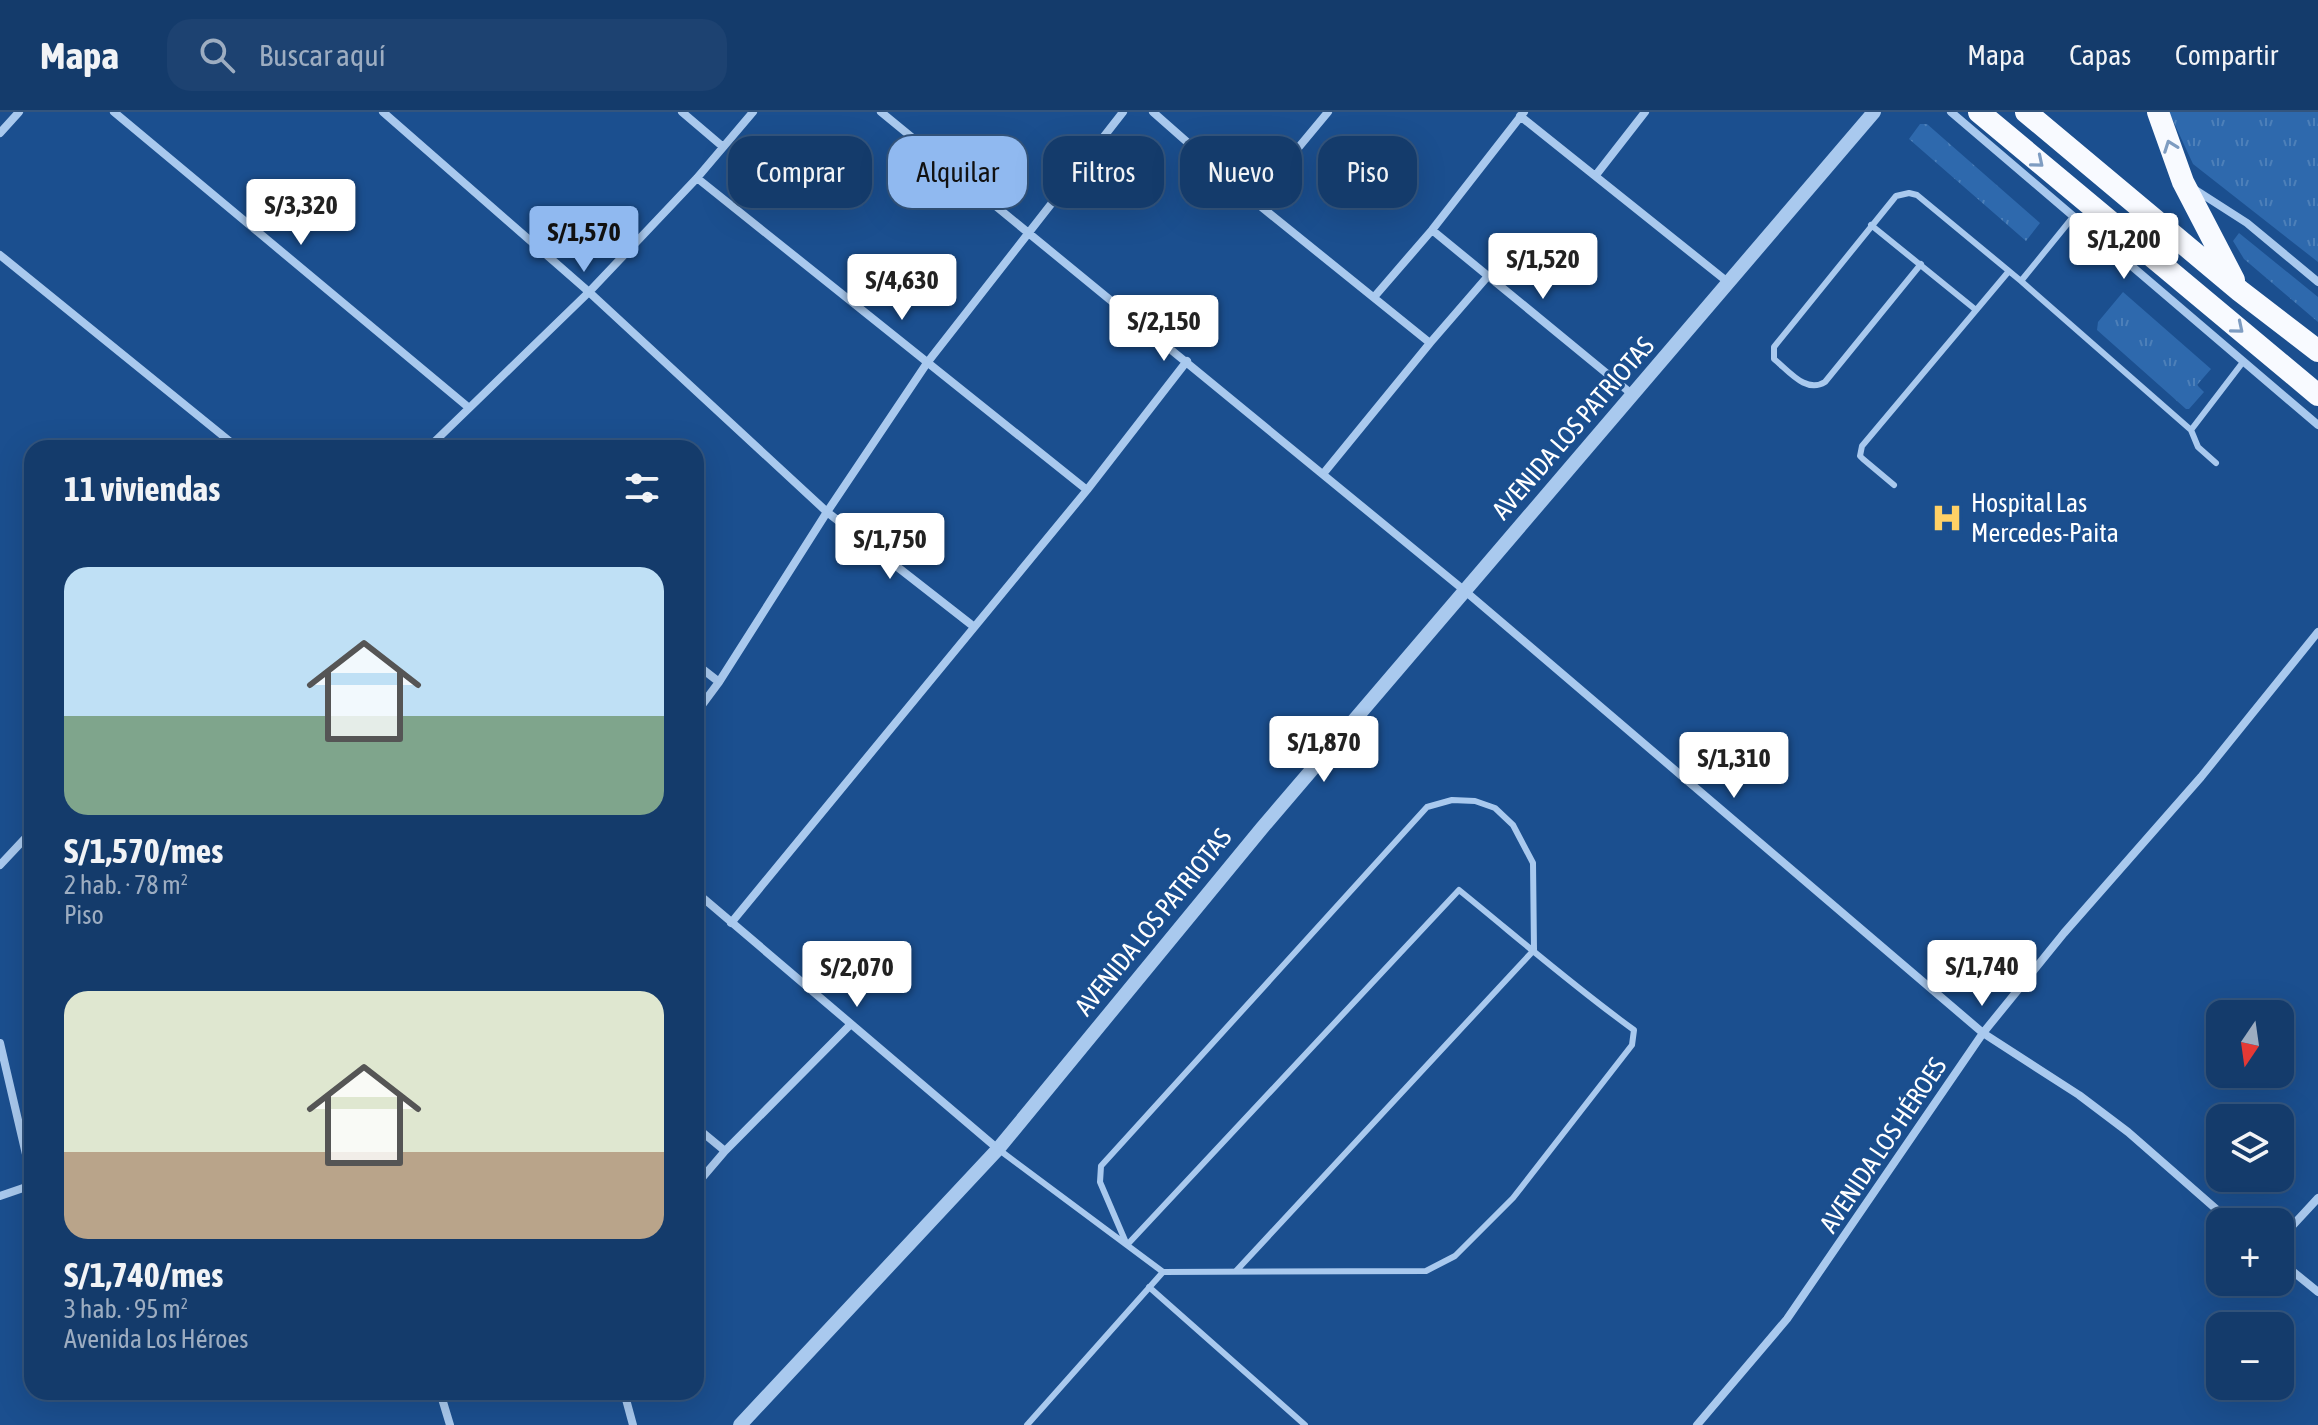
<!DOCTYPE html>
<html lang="es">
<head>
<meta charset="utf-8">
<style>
  :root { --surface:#143b6b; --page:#1d4271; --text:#f1f3f6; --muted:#9dadc1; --line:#33557e; --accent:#90b9f0 }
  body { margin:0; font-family:"Asap Condensed",sans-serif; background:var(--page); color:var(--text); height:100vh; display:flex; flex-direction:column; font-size:30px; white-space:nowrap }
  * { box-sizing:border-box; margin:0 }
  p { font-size:26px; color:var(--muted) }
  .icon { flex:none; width:44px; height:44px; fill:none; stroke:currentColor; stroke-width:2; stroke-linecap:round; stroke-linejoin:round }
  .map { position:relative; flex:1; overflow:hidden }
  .drawer { position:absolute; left:24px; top:328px; width:680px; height:960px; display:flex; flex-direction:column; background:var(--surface); border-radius:24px; box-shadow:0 8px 32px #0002,0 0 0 2px var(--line) }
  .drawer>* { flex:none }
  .guide { position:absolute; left:728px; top:24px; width:760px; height:72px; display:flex; gap:16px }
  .needle { width:52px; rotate:193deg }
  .fabs { position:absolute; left:2206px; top:888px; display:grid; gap:16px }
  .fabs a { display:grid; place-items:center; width:88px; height:88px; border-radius:16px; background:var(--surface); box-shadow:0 8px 32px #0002,0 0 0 2px var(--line); font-size:40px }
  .price { position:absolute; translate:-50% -68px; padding:0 18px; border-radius:8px; background:#fff; color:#222; font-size:26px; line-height:52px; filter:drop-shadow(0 2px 4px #0008) }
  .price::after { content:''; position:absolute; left:50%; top:48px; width:24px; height:18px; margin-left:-12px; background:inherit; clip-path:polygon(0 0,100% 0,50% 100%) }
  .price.on { background:var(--accent); color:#111 }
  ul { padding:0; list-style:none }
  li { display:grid; align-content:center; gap:16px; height:424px; padding:0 40px }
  li span { display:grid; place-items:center; height:248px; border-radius:24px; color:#555 }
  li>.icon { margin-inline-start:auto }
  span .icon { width:144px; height:144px; fill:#fffc; stroke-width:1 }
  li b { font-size:34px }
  h2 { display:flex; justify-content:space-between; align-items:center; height:96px; padding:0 40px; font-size:34px }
  .pill { padding:0 28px; border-radius:24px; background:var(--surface); box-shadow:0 8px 32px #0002,0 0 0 2px var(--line); font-size:28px; line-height:72px }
  .pill.on { background:var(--accent); color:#111 }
  header { display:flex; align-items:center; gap:48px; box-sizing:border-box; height:112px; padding:0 40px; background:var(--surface); border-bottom:2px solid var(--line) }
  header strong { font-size:38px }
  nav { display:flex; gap:44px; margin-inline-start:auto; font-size:28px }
  .search { width:560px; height:72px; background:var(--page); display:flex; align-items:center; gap:20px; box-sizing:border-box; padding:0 28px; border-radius:24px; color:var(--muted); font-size:30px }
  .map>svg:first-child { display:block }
  .grass { fill:url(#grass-tufts) }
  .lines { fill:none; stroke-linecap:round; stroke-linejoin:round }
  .service { stroke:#a9c9ee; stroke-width:6 }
  .minor { stroke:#a9c9ee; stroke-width:8 }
  .tertiary { stroke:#a9c9ee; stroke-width:14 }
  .trunk { stroke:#f8faff; stroke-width:22 }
  .oneway { stroke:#7e9cc1 }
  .labels { text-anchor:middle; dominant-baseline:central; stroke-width:6; stroke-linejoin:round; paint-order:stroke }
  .street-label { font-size:26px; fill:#fff; stroke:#1b4f8f }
  .poi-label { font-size:26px; fill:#fff; stroke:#1b4f8f; text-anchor:start }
</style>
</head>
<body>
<header>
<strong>Mapa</strong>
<div class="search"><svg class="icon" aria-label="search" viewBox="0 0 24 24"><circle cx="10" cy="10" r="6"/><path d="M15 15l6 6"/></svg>Buscar aquí</div>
<nav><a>Mapa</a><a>Capas</a><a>Compartir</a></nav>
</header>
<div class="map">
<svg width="2318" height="1313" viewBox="0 0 2318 1313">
  <defs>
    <pattern id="grass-tufts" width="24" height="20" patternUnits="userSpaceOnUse" patternTransform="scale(2)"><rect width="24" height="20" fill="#2e69ad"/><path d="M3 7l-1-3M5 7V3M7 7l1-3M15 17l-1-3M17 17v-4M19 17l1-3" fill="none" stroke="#4d80b9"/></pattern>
  </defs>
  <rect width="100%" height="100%" fill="#1b4f8f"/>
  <path class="grass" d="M2169 0H2318V150L2193 52Z
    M1920 12H1927L2040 111 2026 129 1909 27Z
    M2239 121 2318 185V210L2244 147 2233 129Z
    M2123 180 2211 257 2197 273 2204 280 2189 297H2186L2097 218 2098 210Z"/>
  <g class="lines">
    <path class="service" d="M1871 113 1976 198
      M1921 152 1825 270C1806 282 1789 259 1774 247V235L1896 84 1909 81 1917 83 2021 169 2191 318
      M2021 169 2073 105
      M2216 351 2198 335 2191 318 2243 250
      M1894 373 1863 347 1860 344 1862 334 2009 159
      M998 1037 1163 1160 1426 1159 1455 1144 1513 1086 1632 933 1634 918C1573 874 1517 825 1459 778L1127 1133 1100 1070 1101 1054 1427 695 1452 688 1475 689 1495 696 1513 713 1533 751 1534 838 1236 1159
      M1149 1175 1305 1313
      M1027 1313 1163 1160"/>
    <path class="minor" d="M114 0 468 295
      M383 0 589 180 827 400 973 514
      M682 0 722 34
      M881 0 1465 479 1983 921 2079 983 2128 1020 2231 1110
      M1153 0 1254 89 1430 231
      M1951 0 2318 313
      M1520 4 1729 171
      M0 21 19 0
      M1596 63 1645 0
      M697 66 1087 378
      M2194 77 2247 111 2318 170
      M1254 89 1328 0
      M1432 118 1633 283
      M0 143 238 336
      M1375 184 1432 118 1524 0
      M428 336 589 180 697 66 753 0
      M1323 362 1430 231 1488 164
      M696 552 719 570
      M696 601 719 570 827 400 927 251 1123 0
      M0 753 32 719
      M696 780 998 1037
      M731 811 1087 378 1187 249
      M0 931 32 1068
      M696 1015 725 1039
      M696 1073 725 1039 850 913
      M0 1084 32 1073
      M2280 1127 2318 1086
      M2280 1149 2318 1180
      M440 1280 450 1313
      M624 1280 633 1313
      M1697 1313 1787 1207 1983 921 2064 821 2201 665 2318 520"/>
    <path class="tertiary" d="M740 1313 998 1037 1262 716 1874 0"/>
    <path class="trunk" d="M1979 0 2318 283
      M2026 0 2240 179 2318 239
      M2158 0 2183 70 2234 168"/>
  </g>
  <defs><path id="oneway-chevron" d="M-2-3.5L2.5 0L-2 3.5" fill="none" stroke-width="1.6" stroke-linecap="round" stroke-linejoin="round" transform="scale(2)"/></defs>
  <g class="oneway">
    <use href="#oneway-chevron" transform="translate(2170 34) rotate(-110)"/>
    <use href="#oneway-chevron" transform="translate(2038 50) rotate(40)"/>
    <use href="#oneway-chevron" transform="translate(2238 216) rotate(40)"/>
  </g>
  <defs>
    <symbol id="hospital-bare" viewBox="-9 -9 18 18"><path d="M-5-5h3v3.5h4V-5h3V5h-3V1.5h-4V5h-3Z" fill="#ffd166" stroke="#1b4f8f" stroke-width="2.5" paint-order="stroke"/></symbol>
  </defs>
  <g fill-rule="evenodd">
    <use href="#hospital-bare" x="1925" y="384" width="44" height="44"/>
  </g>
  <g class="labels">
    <g class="street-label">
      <text transform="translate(1573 316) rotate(-49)">AVENIDA LOS PATRIOTAS</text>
      <text transform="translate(1153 810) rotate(-51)">AVENIDA LOS PATRIOTAS</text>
      <text transform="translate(1883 1033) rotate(-56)">AVENIDA LOS HÉROES</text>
    </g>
    <g class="poi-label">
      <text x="1971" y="391">Hospital Las<tspan x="1971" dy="30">Mercedes-Paita</tspan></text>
    </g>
  </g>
</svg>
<div class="fabs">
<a><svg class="needle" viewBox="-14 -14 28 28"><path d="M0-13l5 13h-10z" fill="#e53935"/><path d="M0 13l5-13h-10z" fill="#9dadc1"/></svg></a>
<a><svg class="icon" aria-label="layers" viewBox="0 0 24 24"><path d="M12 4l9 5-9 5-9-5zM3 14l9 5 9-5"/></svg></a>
<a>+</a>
<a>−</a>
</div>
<b class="price" style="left:301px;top:135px">S/3,320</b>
<b class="price on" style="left:584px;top:162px">S/1,570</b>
<b class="price" style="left:2124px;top:169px">S/1,200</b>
<b class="price" style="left:1543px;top:189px">S/1,520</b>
<b class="price" style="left:902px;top:210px">S/4,630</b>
<b class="price" style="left:1164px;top:251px">S/2,150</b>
<b class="price" style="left:890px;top:469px">S/1,750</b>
<b class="price" style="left:1324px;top:672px">S/1,870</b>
<b class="price" style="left:1734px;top:688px">S/1,310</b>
<b class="price" style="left:1982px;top:896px">S/1,740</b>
<b class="price" style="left:857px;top:897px">S/2,070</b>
<div class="guide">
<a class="pill">Comprar</a>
<a class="pill on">Alquilar</a>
<a class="pill">Filtros</a>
<a class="pill">Nuevo</a>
<a class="pill">Piso</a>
</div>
<section class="drawer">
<h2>11 viviendas<svg class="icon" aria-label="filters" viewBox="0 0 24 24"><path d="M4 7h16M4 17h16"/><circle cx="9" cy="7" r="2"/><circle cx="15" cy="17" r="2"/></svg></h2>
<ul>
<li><span style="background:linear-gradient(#bfe0f5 60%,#7fa58c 0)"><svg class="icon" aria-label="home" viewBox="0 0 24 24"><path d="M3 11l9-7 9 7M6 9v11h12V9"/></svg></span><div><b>S/1,570/mes</b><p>2 hab. · 78 m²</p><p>Piso</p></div></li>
<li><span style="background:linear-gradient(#dfe7d0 65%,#b9a48a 0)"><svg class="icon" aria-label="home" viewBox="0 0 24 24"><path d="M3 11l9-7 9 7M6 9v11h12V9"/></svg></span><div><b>S/1,740/mes</b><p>3 hab. · 95 m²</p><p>Avenida Los Héroes</p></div></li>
</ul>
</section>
</div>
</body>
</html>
